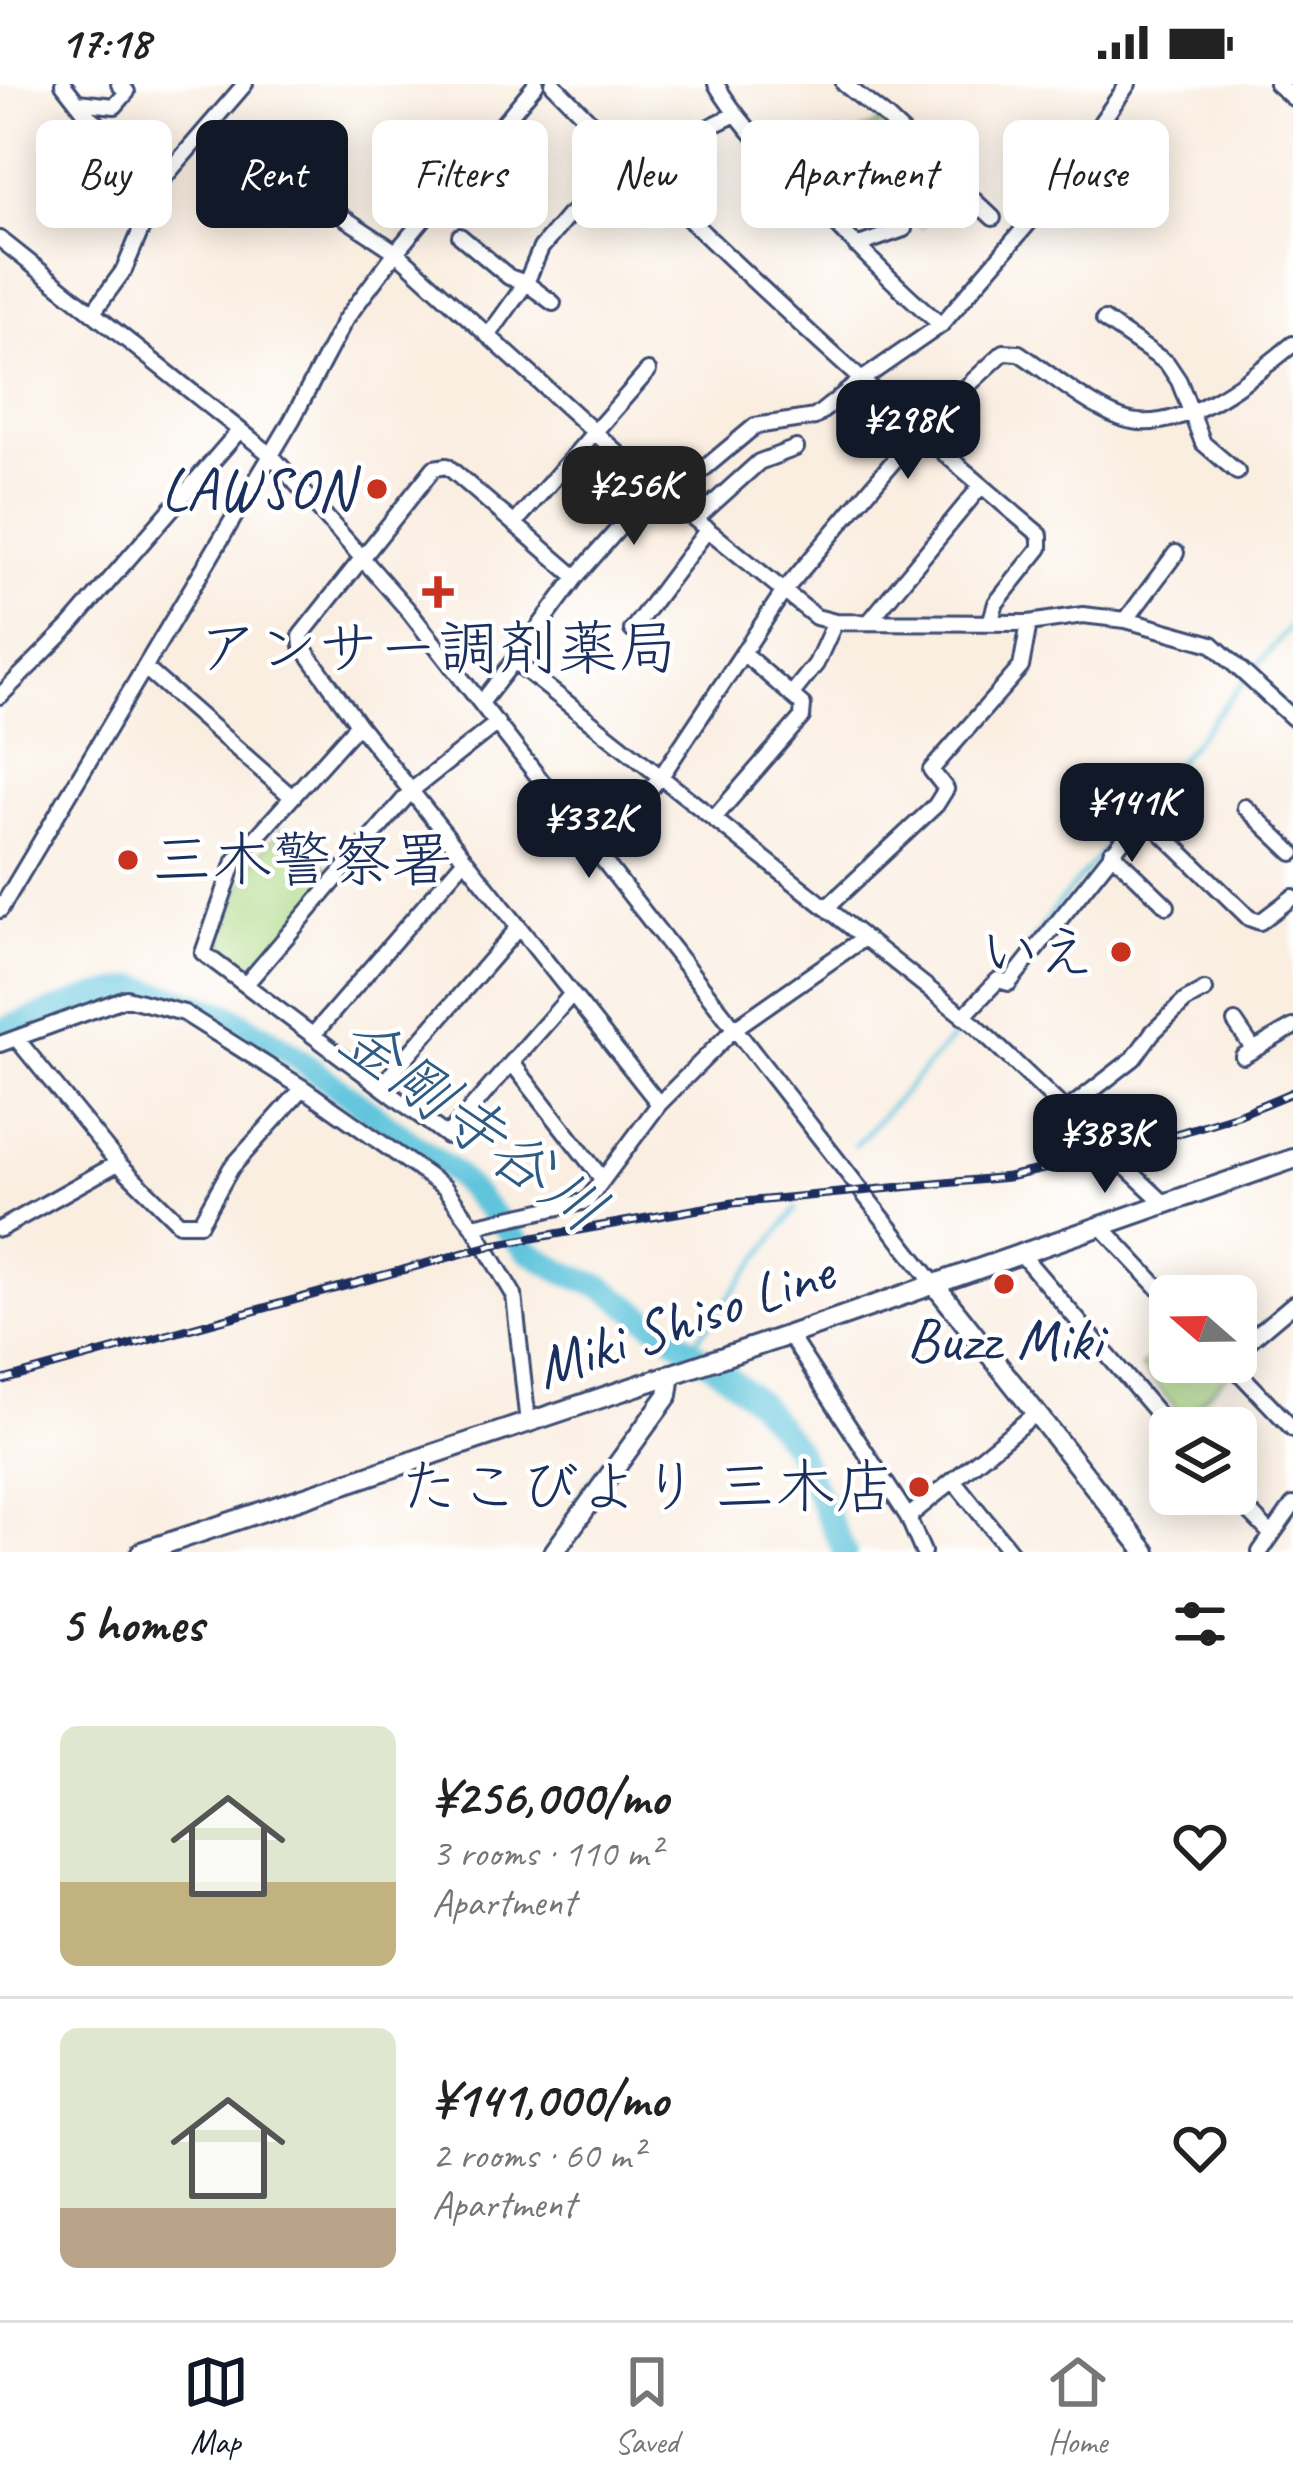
<!DOCTYPE html>
<html lang="en">
<head>
<meta charset="utf-8">
<style>
  :root { --surface:#fff; --page:#f2f2f2; --text:#222; --muted:#767676; --line:#e0e0e0; --accent:#111827 }
  body { margin:0; font-family:Caveat,"Klee One",sans-serif; background:var(--page); color:var(--text); height:100vh; display:flex; flex-direction:column; font-size:45px; white-space:nowrap }
  * { box-sizing:border-box; margin:0 }
  p { font-size:39px; color:var(--muted) }
  .icon { flex:none; width:66px; height:66px; fill:none; stroke:currentColor; stroke-width:2; stroke-linecap:round; stroke-linejoin:round }
  .map { position:relative; height:1468px; overflow:hidden }
  .sheet { display:flex; flex-direction:column; background:var(--surface); flex:1 }
  .sheet>* { flex:none }
  .top-card { position:absolute; left:36px; top:36px; width:1221px; height:108px; display:flex; gap:24px }
  .needle { width:78px; rotate:290deg }
  .buttons { position:absolute; left:1149px; top:1191px; display:grid; gap:24px }
  .buttons a { display:grid; place-items:center; width:108px; height:108px; border-radius:18px; background:var(--surface); box-shadow:0 6px 30px #0003; font-size:60px }
  .price { position:absolute; translate:-50% -102px; padding:0 27px; border-radius:24px; background:var(--accent); color:#fff; font-size:39px; line-height:78px; filter:drop-shadow(0 3px 6px #0008) }
  .price::after { content:''; position:absolute; left:50%; top:72px; width:36px; height:27px; margin-left:-18px; background:inherit; clip-path:polygon(0 0,100% 0,50% 100%) }
  .price.current { background:#222; color:#fff }
  ul { padding:0; list-style:none }
  li { display:flex; align-items:center; gap:36px; height:300px; padding:0 60px }
  li+li { border-top:3px solid var(--line) }
  li span { display:grid; place-items:center; flex:none; width:336px; height:240px; border-radius:18px; color:#555 }
  li>.icon { margin-inline-start:auto }
  span .icon { width:144px; height:144px; fill:#fffc; stroke-width:1 }
  li b { font-size:51px }
  h2 { display:flex; justify-content:space-between; align-items:center; height:144px; padding:0 60px; font-size:51px }
  .tag { padding:0 42px; border-radius:18px; background:var(--surface); box-shadow:0 6px 30px #0003; font-size:42px; line-height:108px }
  .tag.current { background:var(--accent); color:#fff }
  .status { display:flex; justify-content:space-between; align-items:center; height:84px; padding:0 60px; background:var(--surface); direction:ltr }
  .status svg { height:33px; fill:currentColor }
  .dock { display:flex; justify-content:space-around; align-items:center; height:168px; border-top:3px solid var(--line); background:var(--surface); font-size:33px; color:var(--muted) }
  .dock a { display:grid; justify-items:center; gap:6px }
  .dock .current { color:var(--accent) }
  .map>svg:first-child { display:block }
  .green { fill:#add985; stroke:#648472; stroke-width:3 }
  .lines { fill:none; stroke-linecap:round; stroke-linejoin:round }
  .stream { stroke:#5fc4dc; stroke-width:4.5 }
  .river { stroke:#5fc4dc; stroke-width:24 }
  .minor-casing { stroke:#3c4c72; stroke-width:20 }
  .major-casing { stroke:#3c4c72; stroke-width:24 }
  .minor { stroke:#fff; stroke-width:14 }
  .major { stroke:#fff; stroke-width:18 }
  .rail-casing { stroke:#1b2f5e; stroke-width:9 }
  .rail { stroke:#fff; stroke-width:4.5; stroke-dasharray:14; stroke-linecap:butt }
  .poi-dot { fill:#c8321e; stroke:#fff; stroke-width:4.5 }
  .labels { text-anchor:middle; dominant-baseline:central; stroke-width:9; stroke-linejoin:round; paint-order:stroke }
  .poi-label { font-size:60px; fill:#1b2f5e; stroke:#fff; text-anchor:end }
  .street-label { font-size:60px; fill:#1b2f5e; stroke:#fff }
  .water-label { font-size:63px; font-style:italic; fill:#2f5c84; stroke:#fff }
</style>
</head>
<body>
<div class="status"><b>17:18</b><svg viewBox="0 0 49 12"><path d="M0 12V9h3v3zM5 12V6h3v6zM10 12V3h3v9zM15 12V0h3v12zM26 1h20v11H26zM47 4h2v5h-2z"/></svg></div>
<div class="map">
<svg width="1293" height="1468" viewBox="0 0 1293 1468">
  <rect width="100%" height="100%" fill="#fff"/>
  <filter id="ink" filterUnits="userSpaceOnUse"><feTurbulence type="fractalNoise" baseFrequency=".00833" numOctaves="2"/><feDisplacementMap in="SourceGraphic" scale="24" xChannelSelector="R" yChannelSelector="G"/><feConvolveMatrix kernelMatrix="1 2 1 2 8 2 1 2 1" color-interpolation-filters="sRGB"/></filter>
  <filter id="wash" filterUnits="userSpaceOnUse"><feTurbulence type="fractalNoise" baseFrequency=".004" numOctaves="4" result="noise"/><feDisplacementMap in="SourceGraphic" scale="48" xChannelSelector="R" yChannelSelector="G"/><feGaussianBlur stdDeviation="2.7" result="paint"/><feColorMatrix in="noise" values="0 0 0 0 0 0 0 0 0 0 0 0 0 0 0 0 0 1.4 0 .05"/><feComposite in="paint" operator="in"/></filter>
  <g filter="url(#wash)">
    <rect width="100%" height="100%" fill="#faeee1"/>
    <path class="green" d="M884 37 946 96V115L921 143 838 50 854 51Z
      M282 744 336 790 258 882 251 883 220 858 249 783Z
      M1170 1254V1278H1220L1230 1288 1184 1333 1141 1283Z"/>
    <g class="lines">
      <path class="stream" d="M1017 879 1055 824 1293 539
        M855 1062 967 938
        M680 1278 796 1125
        M580 1411 638 1334"/>
      <path class="river" d="M0 946 94 913 139 903 227 930 275 958 454 1089 526 1166 563 1188 602 1203 724 1289 759 1319 795 1363 845 1468"/>
    </g>
  </g>
  <g filter="url(#ink)">
    <g class="lines">
      <defs>
        <path id="minor" d="M63 0 88 32 119 57 143 61 170 85
          M553 0C708 158 870 309 1040 451V464L996 519 990 539
          M844 0 886 33 993 134
          M1277 0 1293 14
          M77 18 115 22 127 8 119 0
          M271 113 302 106 396 168 655 403 816 533 835 538 1029 539 1083 531 1126 536 1212 560 1293 634
          M460 152 509 193 526 199 553 219
          M0 155 271 371 408 526 934 1200
          M856 162 904 145
          M94 227 124 186 162 96 245 0
          M1104 236 1167 279 1179 297 1203 359 1237 388
          M941 241 1038 128 1128 0
          M488 252 526 199 541 164 568 132 632 80 734 31
          M670 413 755 342 815 333 860 297 941 241C891 198 846 151 800 102 770 69 739 39 716 0
          M696 435 759 378 796 364
          M514 440 648 287
          M576 493 655 403
          M1126 536 1176 469
          M869 538 981 402
          M632 546 708 445
          M145 584 292 713
          M791 611 816 580 835 538
          M0 612 70 542 238 348
          M481 619 514 577
          M358 640 235 777 203 869 447 1052 572 910
          M1245 723 1293 769
          M715 733 802 633 803 621 743 569
          M591 760 634 724 662 691 784 507 918 348 1004 268 1019 269C1051 290 1085 320 1121 334 1177 355 1252 294 1293 260
          M1111 768 1167 822
          M826 824 936 721 946 705 931 686 1021 583 1029 539
          M0 826 292 336 345 236 396 168 536 0
          M246 900 412 706 497 639
          M963 933 998 896 1009 899 1143 731 1249 834 1260 838 1293 813
          M1235 938 1254 966
          M313 951 465 775
          M16 954 118 1079
          M0 960 126 914 184 929 303 1004 444 1103 473 1142 514 1211 528 1340
          M1243 972 1293 943
          M512 979 603 1096
          M381 1002 519 843
          M659 1020 358 640 302 562 301 551 434 384 447 382 576 493 514 577 976 942 1165 1120
          M1067 1026 1134 974 1152 949 1185 917 1205 906
          M473 1142 587 1117 659 1020 735 944 864 854
          M1101 1142 1170 1216
          M0 1145 118 1079 179 1139H200L231 1084 303 1004
          M1021 1170 1170 1344
          M789 1251 908 1433 923 1468
          M1236 1268 1293 1220
          M1229 1278 1293 1345
          M954 1397 1011 1468
          M1232 1410 1272 1451
          M908 1433 1036 1329
          M1260 1468 1293 1421"/>
        <path id="major" d="M934 1200 1146 1468
          M141 1468 789 1251 1293 1075
          M554 1468 668 1311 671 1290"/>
      </defs>
      <use href="#minor" class="minor-casing"/>
      <use href="#major" class="major-casing"/>
      <use href="#minor" class="minor"/>
      <use href="#major" class="major"/>
      <defs>
        <path id="rail" d="M0 1297 493 1161 733 1119 1008 1093 1114 1069 1238 1031 1293 1008"/>
      </defs>
      <use href="#rail" class="rail-casing"/>
      <use href="#rail" class="rail"/>
    </g>
  </g>
  <g class="poi-dot">
    <circle cx="377" cy="405" r="12"/>
    <path d="M432 490h12v12h12v12h-12v12h-12v-12h-12v-12h12z"/>
    <circle cx="128" cy="776" r="12"/>
    <circle cx="1121" cy="868" r="12"/>
    <circle cx="1004" cy="1200" r="12"/>
    <circle cx="919" cy="1403" r="12"/>
  </g>
  <g class="labels">
    <g class="poi-label">
      <text x="353" y="405">LAWSON</text>
      <text x="438" y="564" text-anchor="middle">アンサー調剤薬局</text>
      <text x="152" y="776" text-anchor="start">三木警察署</text>
      <text x="1097" y="868">いえ</text>
      <text x="1004" y="1256" text-anchor="middle">Buzz Miki</text>
      <text x="895" y="1403">たこびより 三木店</text>
    </g>
    <g class="street-label">
      <text transform="translate(684 1235) rotate(-19)">Miki Shiso Line</text>
    </g>
    <g class="water-label">
      <text transform="translate(472 1040) rotate(37)">金剛寺谷川</text>
    </g>
  </g>
</svg>
<div class="buttons">
<a><svg class="needle" viewBox="-14 -14 28 28"><path d="M0-13l5 13h-10z" fill="#e53935"/><path d="M0 13l5-13h-10z" fill="#767676"/></svg></a>
<a><svg class="icon" aria-label="layers" viewBox="0 0 24 24"><path d="M12 4l9 5-9 5-9-5zM3 14l9 5 9-5"/></svg></a>
</div>
<b class="price" style="left:908px;top:398px">¥298K</b>
<b class="price current" style="left:634px;top:464px">¥256K</b>
<b class="price" style="left:1132px;top:781px">¥141K</b>
<b class="price" style="left:589px;top:797px">¥332K</b>
<b class="price" style="left:1105px;top:1112px">¥383K</b>
<div class="top-card">
<a class="tag">Buy</a>
<a class="tag current">Rent</a>
<a class="tag">Filters</a>
<a class="tag">New</a>
<a class="tag">Apartment</a>
<a class="tag">House</a>
</div>
</div>
<section class="sheet">
<h2>5 homes<svg class="icon" aria-label="filters" viewBox="0 0 24 24"><path d="M4 7h16M4 17h16"/><circle cx="9" cy="7" r="2"/><circle cx="15" cy="17" r="2"/></svg></h2>
<ul>
<li><span style="background:linear-gradient(#dfe7d0 65%,#c2b280 0)"><svg class="icon" aria-label="home" viewBox="0 0 24 24"><path d="M3 11l9-7 9 7M6 9v11h12V9"/></svg></span><div><b>¥256,000/mo</b><p>3 rooms · 110 m²</p><p>Apartment</p></div><svg class="icon" aria-label="heart" viewBox="0 0 24 24"><path d="M12 20l-8-8c-3-5 5-10 8-4 3-6 11-1 8 4z"/></svg></li>
<li><span style="background:linear-gradient(#dfe7d0 75%,#b9a48a 0)"><svg class="icon" aria-label="home" viewBox="0 0 24 24"><path d="M3 11l9-7 9 7M6 9v11h12V9"/></svg></span><div><b>¥141,000/mo</b><p>2 rooms · 60 m²</p><p>Apartment</p></div><svg class="icon" aria-label="heart" viewBox="0 0 24 24"><path d="M12 20l-8-8c-3-5 5-10 8-4 3-6 11-1 8 4z"/></svg></li>
</ul>
</section>
<nav class="dock">
<a class="current"><svg class="icon" aria-label="map" viewBox="0 0 24 24"><path d="M3 6l6-2 6 2 6-2v14l-6 2-6-2-6 2zM9 4v14M15 6v14"/></svg>Map</a>
<a><svg class="icon" aria-label="saved" viewBox="0 0 24 24"><path d="M7 4h10v16l-5-4-5 4z"/></svg>Saved</a>
<a><svg class="icon" aria-label="home" viewBox="0 0 24 24"><path d="M3 11l9-7 9 7M6 9v11h12V9"/></svg>Home</a>
</nav>
</body>
</html>
